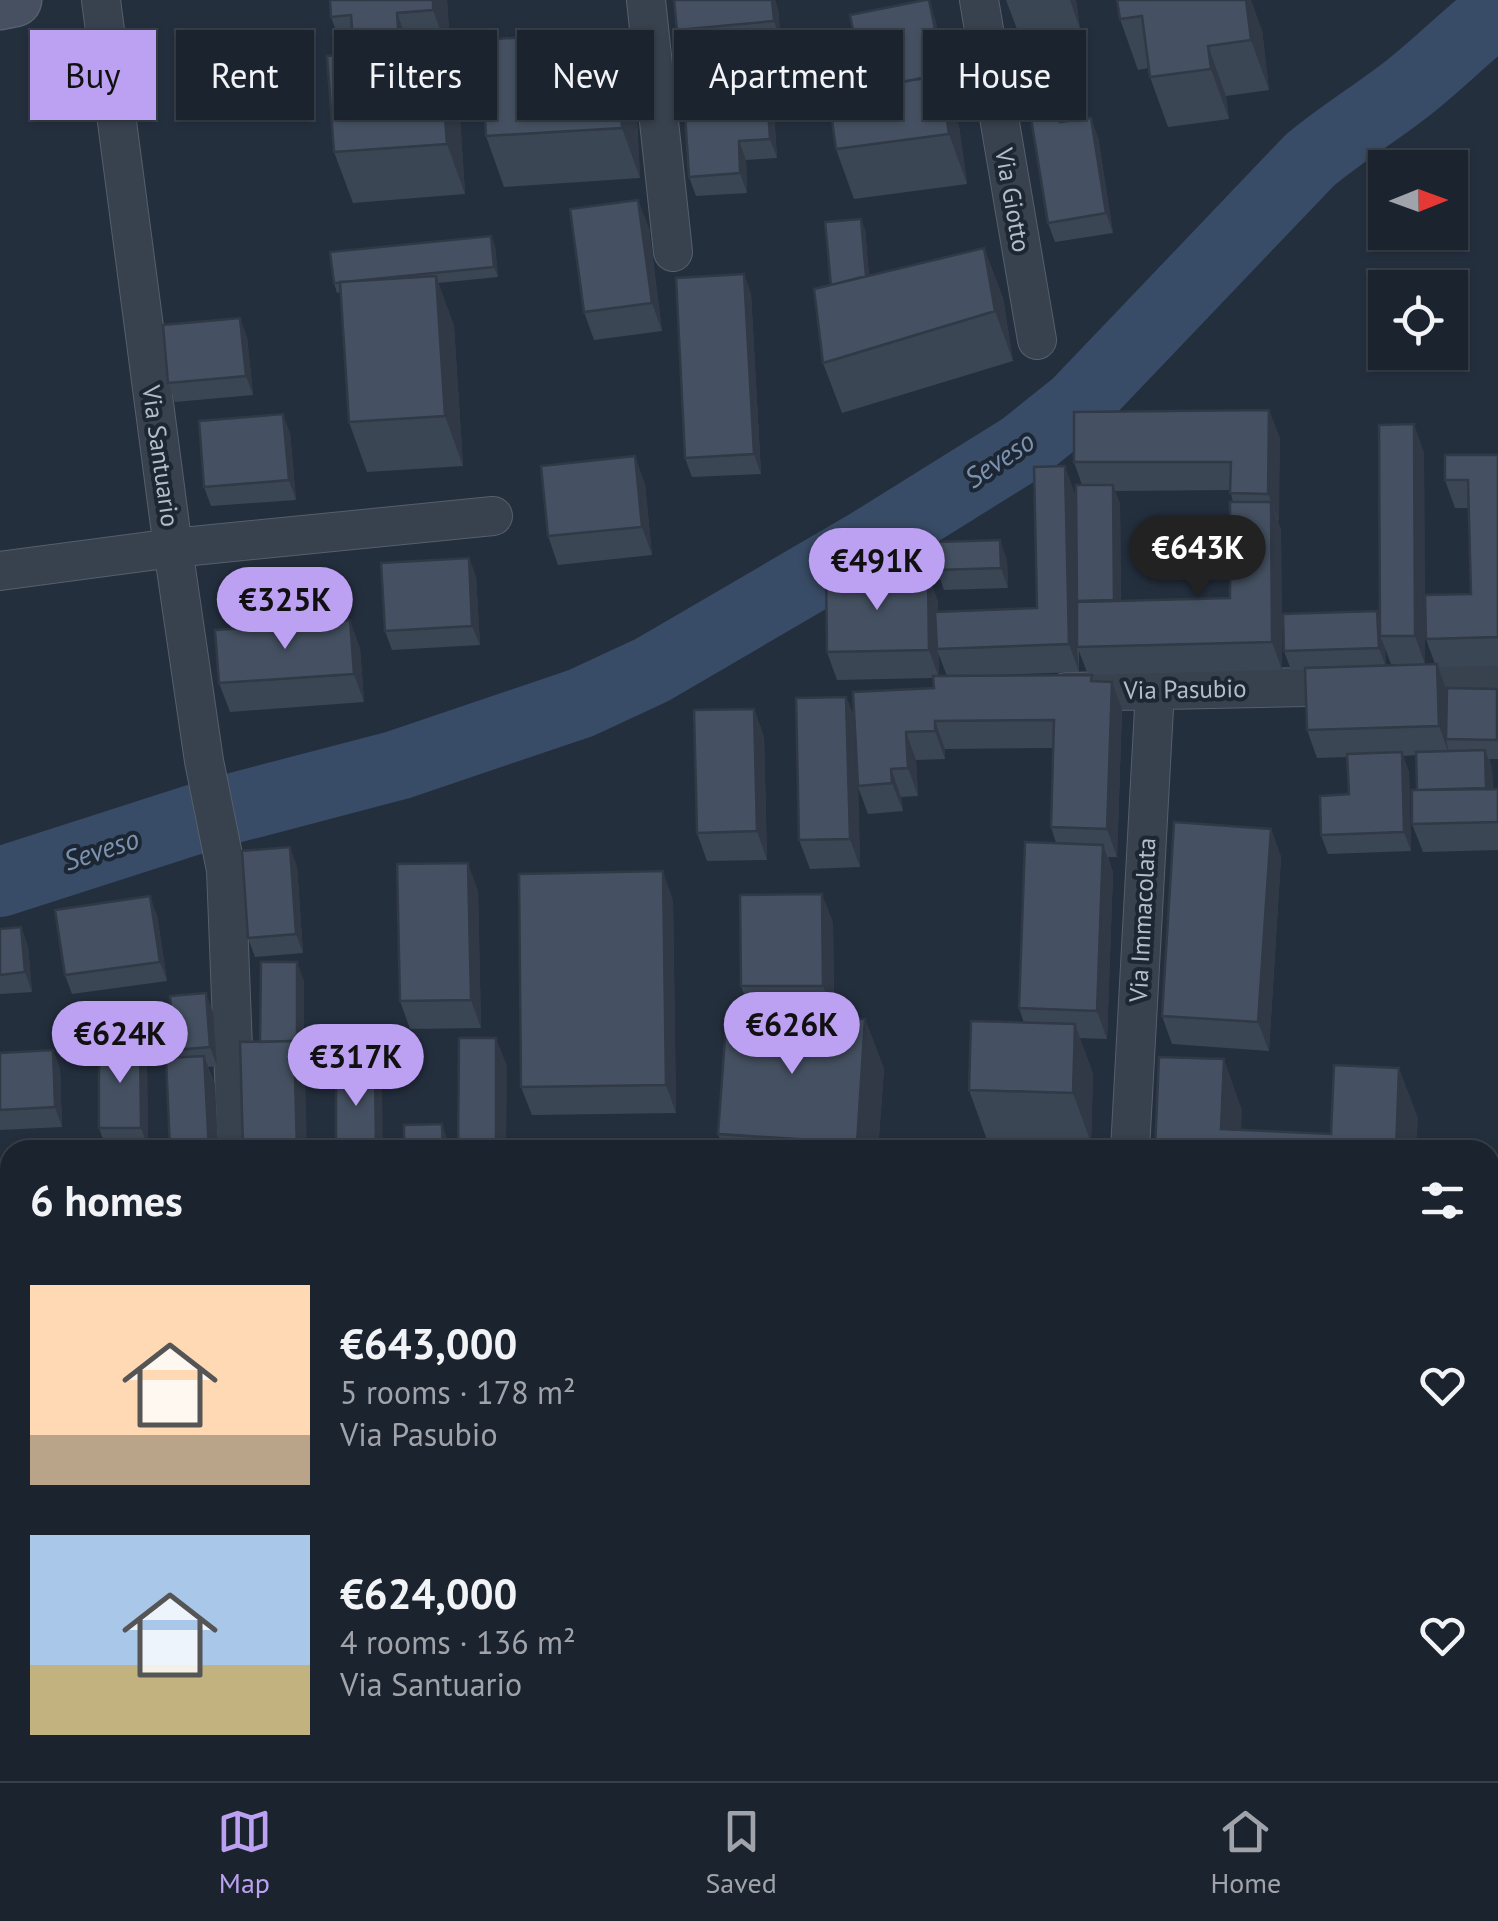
<!DOCTYPE html>
<html lang="en">
<head>
<meta charset="utf-8">
<style>
  :root { --surface:#1b232e; --page:#242b36; --text:#f1f3f6; --muted:#a0a4aa; --line:#39404a; --accent:#bca0f2 }
  body { margin:0; font-family:"PT Sans",sans-serif; background:var(--page); color:var(--text); height:100vh; display:flex; flex-direction:column; font-size:38px; white-space:nowrap }
  * { box-sizing:border-box; margin:0 }
  p { font-size:32px; color:var(--muted) }
  .icon { flex:none; width:55px; height:55px; fill:none; stroke:currentColor; stroke-width:2; stroke-linecap:round; stroke-linejoin:round }
  .map { position:relative; flex:1; overflow:hidden }
  .side { position:absolute; left:0px; top:1140px; width:1500px; height:642px; display:flex; flex-direction:column; background:var(--surface); border-radius:30px 30px 0 0; box-shadow:0 2px 8px #0004,0 0 0 2px var(--line) }
  .side>* { flex:none }
  .top-card { position:absolute; left:30px; top:30px; width:1440px; height:90px; display:flex; gap:20px }
  .needle { width:65px; rotate:89deg }
  .fabs { position:absolute; left:1368px; top:150px; display:grid; gap:20px }
  .fabs a { display:grid; place-items:center; width:100px; height:100px; border-radius:0px; background:var(--surface); box-shadow:0 2px 8px #0004,0 0 0 2px var(--line); font-size:50px }
  .price { position:absolute; translate:-50% -85px; padding:0 22px; border-radius:35px; background:var(--accent); color:#111; font-size:32px; line-height:65px; filter:drop-shadow(0 2px 5px #0008) }
  .price::after { content:''; position:absolute; left:50%; top:60px; width:30px; height:22px; margin-left:-15px; background:inherit; clip-path:polygon(0 0,100% 0,50% 100%) }
  .price.active { background:#222; color:#fff }
  ul { padding:0; list-style:none }
  li { display:flex; align-items:center; gap:30px; height:250px; padding:0 30px }
  li span { display:grid; place-items:center; flex:none; width:280px; height:200px; border-radius:0px; color:#555 }
  li>.icon { margin-inline-start:auto }
  span .icon { width:120px; height:120px; fill:#fffc; stroke-width:1 }
  li b { font-size:42px }
  h2 { display:flex; justify-content:space-between; align-items:center; height:120px; padding:0 30px; font-size:42px }
  .chip { padding:0 35px; border-radius:0px; background:var(--surface); box-shadow:0 2px 8px #0004,0 0 0 2px var(--line); font-size:35px; line-height:90px }
  .chip.active { background:var(--accent); color:#111 }
  .menu { display:flex; justify-content:space-around; align-items:center; height:140px; border-top:2px solid var(--line); background:var(--surface); font-size:28px; color:var(--muted) }
  .menu a { display:grid; justify-items:center; gap:5px }
  .menu .active { color:var(--accent) }
  .map>svg:first-child { display:block }
  .green { fill:#263c3f }
  .lines { fill:none; stroke-linecap:round; stroke-linejoin:round }
  .river { stroke:#394c67; stroke-width:70 }
  .street-casing { stroke:#565f6c; stroke-width:40 }
  .secondary-casing { stroke:#565f6c; stroke-width:55 }
  .street { stroke:#38414e; stroke-width:38 }
  .secondary { stroke:#465061; stroke-width:52 }
  .wall { fill:#3b4654; fill-rule:evenodd }
  .shaded-wall { fill:#303945 }
  .building { fill:#455162; stroke:#303945; stroke-width:2.5 }
  .labels { text-anchor:middle; dominant-baseline:central; stroke-width:8; stroke-linejoin:round; paint-order:stroke }
  .street-label { font-size:25px; fill:#b4bcc9; stroke:#1d2633 }
  .water-label { font-size:28px; font-style:italic; fill:#7c92b1; stroke:#1d2633 }
</style>
</head>
<body>
<div class="map">
<svg width="1498" height="1781" viewBox="0 0 1498 1781">
  <rect width="100%" height="100%" fill="#242f3e"/>
  <path class="green" d="M1498 1270V1392L1490 1393V1271Z"/>
  <g class="lines">
    <path class="river" d="M230 809 398 765 581 703 652 670 868 544 1022 448 1077 404 1310 160C1343 132 1380 111 1413 84 1442 61 1468 34 1498 11
      M0 882 202 817"/>
    <defs>
      <path id="street" d="M101 0 173 548 204 761 226 870 237 1150
        M646 0 673 252
        M979 0 1037 340
        M0 571 173 548 493 516
        M1066 692 1498 683
        M1130 1150 1155 690
        M1490 1499 1498 1501
        M351 1772 352 1781
        M682 1772 683 1781
        M1147 1772 1148 1781
        M172 1781 208 1772"/>
      <path id="secondary" d="M0 3 15 0"/>
    </defs>
    <use href="#street" class="street-casing"/>
    <use href="#secondary" class="secondary-casing"/>
    <use href="#street" class="street"/>
    <use href="#secondary" class="secondary"/>
  </g>
  <path class="wall" d="M447 0 451 60H448L458 87 465 194 353 203 334 152 345 55 331 17Z
    M674 0H775L778 9 781 41 684 49 677 30Z
    M1006 0H1076L1080 29 1020 37Z
    M1117 0 1262 30 1269 90 1226 96 1229 119 1168 127 1150 77 1149 68 1138 70 1120 19Z
    M935 19 951 93H947L959 126 967 184 854 199 836 149 832 120 816 121 812 111 846 89 864 87Z
    M616 31 635 81 640 178 504 187 486 136Z
    M766 78 773 97 777 158 746 160 747 193 696 196 689 177 699 112 722 92Z
    M1063 122 1098 137 1113 233 1055 242 1048 223Z
    M649 228 662 331 594 340 584 312Z
    M865 229 869 276 984 248 1003 298 1013 361 842 413 823 363 831 285Z
    M491 236 495 246 498 277 438 283 454 326 463 466 367 472 349 422 340 292 337 293 334 283Z
    M744 274 751 294 761 474 692 477 685 458Z
    M247 337 253 395 175 402 168 383Z
    M1269 410 1280 439 1278 522 1281 530 1282 670 1092 675 1094 681 1112 682 1122 710 1117 857H1108L1113 873 1107 1039 1080 1038 1093 1074 1091 1143 987 1140 969 1090 1024 1023 1019 1008 1056 843 1051 827 1053 748 945 749V759L916 760 918 796 901 797 903 811 868 814 858 787 860 867 810 869 799 840 846 697 855 719 934 688 933 678 837 680 827 652 928 574 938 602V611L1037 608 1075 494 1077 567 1082 485 1074 462ZM1230 490 1233 502 1230 598 1121 601 1120 504 1115 491ZM1079 651 1088 675 968 676 1079 672ZM939 655 947 676H939Z
    M290 433 296 500 211 506 204 487Z
    M1424 452 1425 664H1391L1385 648 1386 666 1435 664 1426 639 1471 594 1469 508H1455L1445 480 1498 455V666L1438 667 1447 691 1497 689 1498 691V759H1489L1492 769 1493 789H1498V850L1423 852 1412 824 1417 790 1416 755 1403 756 1409 772 1411 851 1328 854 1321 835 1349 794 1347 757 1317 758 1307 730 1305 670H1291L1284 651 1380 619Z
    M645 484 652 555 558 565 548 536Z
    M469 558 476 577 480 645 392 650 385 631Z
    M1007 560 1008 588 944 590 937 570Z
    M360 648 364 702 230 712 219 683Z
    M754 709 764 737 767 860 707 861 697 833Z
    M1271 829 1281 857 1269 1051 1172 1044 1162 1016Z
    M297 866 303 953 255 957 248 938Z
    M478 891 481 1028 410 1029 400 1001Z
    M673 900 676 1113 532 1115 521 1087Z
    M157 915 167 981 72 994 65 975Z
    M833 922 834 1014H793L865 1019 884 1069 878 1150H724L718 1134 750 1011 741 986Z
    M21 927 28 947 32 992 0 994V929Z
    M213 1012 217 1066 208 1067 215 1084 218 1150H170L178 1057 175 1050Z
    M140 1045 147 1064 148 1147 106 1148 99 1128Z
    M53 1050 60 1069 62 1127 0 1130V1053Z
    M10 1311V1427L0 1428V1312Z
    M1498 1372V1479H1490V1373Z
    M10 1463V1562H4L0 1550V1464Z
    M10 1598V1702L0 1705V1600Z"/>
  <path class="shaded-wall" d="M433 0H447L451 60 433 10Z
    M772 0H775L778 9 781 41 774 21Z
    M929 0 935 19 951 93 944 73Z
    M1070 0H1076L1080 29Z
    M1246 0H1251L1262 30 1269 90 1251 40Z
    M397 13 415 63 399 40Z
    M616 31 635 81 640 178 622 128Z
    M439 37 458 87 465 194 447 144Z
    M1208 46 1226 96 1229 119 1211 69Z
    M941 76 959 126 967 184 949 134Z
    M766 78 773 97 777 158 770 139Z
    M1091 118 1098 137 1113 233 1106 213Z
    M739 141 746 160 747 193 740 173Z
    M638 200 649 228 662 331 652 303Z
    M861 219 865 229 870 292 867 282Z
    M491 236 495 246 498 277 494 267Z
    M984 248 1003 298 1013 361 995 311Z
    M744 274 751 294 761 474 754 454Z
    M436 276 454 326 463 466 445 416Z
    M240 318 247 337 253 395 246 376Z
    M1269 410 1280 439 1279 522 1268 494Z
    M283 414 290 433 296 500 289 480Z
    M1414 424 1424 452 1425 664 1415 636Z
    M635 456 645 484 652 555 642 527Z
    M1065 466 1075 494 1079 647H1077L1079 672 1069 644Z
    M1113 485 1120 504 1121 619 1114 600Z
    M1271 502 1281 530 1282 670 1272 642Z
    M1000 540 1007 560 1008 588 1001 568Z
    M469 558 476 577 480 645 472 626Z
    M928 574 938 602 939 648 937 649 939 655V678L929 650Z
    M1377 611 1384 630 1380 636 1385 648 1386 667 1379 648Z
    M350 620 360 648 364 702 354 674Z
    M1437 664 1447 692 1446 739 1449 754 1439 726Z
    M1112 682 1122 710 1117 857 1107 829Z
    M846 697 857 725 860 867 850 839Z
    M754 709 764 737 767 860 757 831Z
    M935 721 945 749V759L935 731Z
    M906 732 916 760 918 796 908 768Z
    M1485 750 1492 769 1493 807 1486 788Z
    M1402 752 1409 772 1411 851 1404 832Z
    M891 769 901 797 903 811 892 783Z
    M1271 829 1281 857 1269 1051 1258 1022Z
    M1103 845 1113 873 1107 1039 1097 1011Z
    M290 847 297 866 303 953 296 934Z
    M468 863 478 891 481 1028 471 1000Z
    M663 871 673 900 676 1113 666 1085Z
    M822 894 833 922 834 1014 823 986Z
    M150 896 157 915 167 981 160 962Z
    M21 927 28 947 32 992 25 972Z
    M297 962 304 981V1063L297 1044Z
    M206 993 213 1012 217 1066 210 1047Z
    M865 1019 884 1069 878 1150H859L857 1143Z
    M1075 1024 1093 1074 1091 1143 1073 1093Z
    M496 1038 507 1066 506 1150H496Z
    M294 1041 305 1070 307 1150H297Z
    M140 1045 147 1064 148 1147 141 1128Z
    M53 1050 60 1069 62 1127 55 1107Z
    M204 1056 215 1084 218 1150H209Z
    M1224 1059 1242 1110 1240 1150 1221 1129Z
    M375 1067 382 1086 383 1150H376Z
    M1399 1068 1418 1118 1416 1150H1396Z
    M442 1124 449 1144V1150H443Z
    M326 1772H332L334 1781H327Z
    M655 1772H663V1781H656Z
    M975 1772H980L981 1781H977Z
    M1038 1772H1044L1047 1781H1039Z
    M1113 1772H1120L1121 1781H1114Z"/>
  <path class="building" d="M330 0H433V10L397 13 399 40 439 37 447 144 334 152 327 56 354 54 351 15 331 17Z
    M674 0H772L774 21 677 30Z
    M925 0H929L944 73 908 81 864 87 850 15Z
    M1117 0H1246L1251 40 1208 46 1211 69 1150 77 1142 16 1120 19Z
    M616 31 622 128 486 136 480 40Z
    M941 76 949 134 836 149 828 92Z
    M766 78 770 139 739 141 740 173 689 177 685 113 699 112 698 94 722 92V81Z
    M843 78V89L828 92 830 110 812 111 810 80Z
    M1058 108 1060 122 1091 118 1106 213 1048 223 1030 112Z
    M638 200 652 303 584 312 570 209Z
    M861 219 866 276 831 285 825 222Z
    M491 236 494 267 334 283 330 252Z
    M984 248 995 311 823 363 814 289Z
    M744 274 754 454 685 458 676 278Z
    M436 276 445 416 349 422 340 282Z
    M240 318 246 376 168 383 163 325Z
    M1269 410 1268 494 1230 493 1231 462H1074V412Z
    M283 414 289 480 204 487 199 421Z
    M1414 424 1415 636H1380L1379 425Z
    M1445 455H1498V637L1426 639 1425 595 1471 594 1468 480H1445Z
    M635 456 642 527 548 536 541 466Z
    M1065 466 1069 644 937 649 935 612 1037 608 1034 467Z
    M1076 485H1113L1114 600 1077 601Z
    M1230 502H1271L1272 642 1077 647V602L1230 598Z
    M1000 540 1001 568 937 570 936 542Z
    M469 558 472 626 385 631 381 563Z
    M928 574 929 650 827 652 826 575Z
    M1377 611 1379 648 1284 651 1283 614Z
    M350 620 354 674 219 683 215 630Z
    M1437 664 1439 726 1307 730 1305 668Z
    M1092 675 1091 681 1112 682 1107 829 1051 827 1054 720 935 721V731L906 732 908 768 891 769 892 783 858 786 853 692 934 688 933 676Z
    M1447 688 1497 689V740L1446 739Z
    M846 697 850 839 799 840 796 698Z
    M754 709 757 831 697 833 694 710Z
    M1485 750 1486 788 1417 790 1416 752Z
    M1402 752 1404 832 1321 835 1320 796 1349 794 1347 754Z
    M1498 789V822L1412 824V790Z
    M1174 822 1271 829 1258 1022 1162 1016Z
    M1025 842 1103 845 1097 1011 1019 1008Z
    M290 847 296 934 248 938 242 851Z
    M468 863 471 1000 400 1001 397 864Z
    M663 871 666 1085 521 1087 519 874Z
    M822 894 823 986H741L740 895Z
    M150 896 160 962 65 975 55 910Z
    M21 927 25 972 0 975V929Z
    M261 962H297V1044H295L294 1041 260 1042Z
    M206 993 210 1047 175 1050 170 996Z
    M727 1010 865 1019 857 1143 718 1134Z
    M971 1021 1075 1024 1073 1093 969 1090Z
    M459 1038H496V1150H458Z
    M294 1041 297 1150H243L240 1042Z
    M99 1044 140 1045 141 1128H99Z
    M53 1050 55 1107 0 1110V1053Z
    M204 1056 209 1150H170L166 1058Z
    M1159 1057 1224 1059 1221 1129 1331 1134 1334 1065 1399 1068 1396 1150H1155Z
    M336 1067H375L376 1150H336Z
    M442 1124 443 1150H404V1125Z
    M10 1311V1398L0 1399V1312Z
    M1498 1372V1460H1490V1373Z
    M10 1463V1532L0 1533V1464Z
    M10 1598V1672L0 1674V1600Z
    M1490 1625 1498 1626V1781H1442L1443 1772H1490Z
    M191 1772H326L327 1781H192Z
    M486 1772H547L548 1781H487Z
    M615 1772H655L656 1781H616Z
    M943 1772H975L977 1781H944Z
    M982 1772H1038L1039 1781H983Z
    M1076 1772H1113L1114 1781H1077Z
    M1252 1777V1781H1214Z"/>
  <g class="labels">
    <g class="street-label">
      <text transform="translate(1013 200) rotate(80)">Via Giotto</text>
      <text transform="translate(161 456) rotate(82)">Via Santuario</text>
      <text transform="translate(1185 689) rotate(-1)">Via Pasubio</text>
      <text transform="translate(1142 920) rotate(-87)">Via Immacolata</text>
    </g>
    <g class="water-label">
      <text transform="translate(999 459) rotate(-34)">Seveso</text>
      <text transform="translate(101 849) rotate(-18)">Seveso</text>
    </g>
  </g>
</svg>
<div class="fabs">
<a><svg class="needle" viewBox="-14 -14 28 28"><path d="M0-13l5 13h-10z" fill="#e53935"/><path d="M0 13l5-13h-10z" fill="#a0a4aa"/></svg></a>
<a><svg class="icon" aria-label="locate" viewBox="0 0 24 24"><circle cx="12" cy="12" r="6"/><path d="M12 2v4M12 18v4M2 12h4M18 12h4"/></svg></a>
</div>
<b class="price active" style="left:1198px;top:600px">€643K</b>
<b class="price" style="left:877px;top:613px">€491K</b>
<b class="price" style="left:285px;top:652px">€325K</b>
<b class="price" style="left:792px;top:1077px">€626K</b>
<b class="price" style="left:120px;top:1086px">€624K</b>
<b class="price" style="left:356px;top:1109px">€317K</b>
<div class="top-card">
<a class="chip active">Buy</a>
<a class="chip">Rent</a>
<a class="chip">Filters</a>
<a class="chip">New</a>
<a class="chip">Apartment</a>
<a class="chip">House</a>
</div>
<section class="side">
<h2>6 homes<svg class="icon" aria-label="filters" viewBox="0 0 24 24"><path d="M4 7h16M4 17h16"/><circle cx="9" cy="7" r="2"/><circle cx="15" cy="17" r="2"/></svg></h2>
<ul>
<li><span style="background:linear-gradient(#ffd9b3 75%,#b9a48a 0)"><svg class="icon" aria-label="home" viewBox="0 0 24 24"><path d="M3 11l9-7 9 7M6 9v11h12V9"/></svg></span><div><b>€643,000</b><p>5 rooms · 178 m²</p><p>Via Pasubio</p></div><svg class="icon" aria-label="heart" viewBox="0 0 24 24"><path d="M12 20l-8-8c-3-5 5-10 8-4 3-6 11-1 8 4z"/></svg></li>
<li><span style="background:linear-gradient(#a9c7e8 65%,#c2b280 0)"><svg class="icon" aria-label="home" viewBox="0 0 24 24"><path d="M3 11l9-7 9 7M6 9v11h12V9"/></svg></span><div><b>€624,000</b><p>4 rooms · 136 m²</p><p>Via Santuario</p></div><svg class="icon" aria-label="heart" viewBox="0 0 24 24"><path d="M12 20l-8-8c-3-5 5-10 8-4 3-6 11-1 8 4z"/></svg></li>
</ul>
</section>
</div>
<nav class="menu">
<a class="active"><svg class="icon" aria-label="map" viewBox="0 0 24 24"><path d="M3 6l6-2 6 2 6-2v14l-6 2-6-2-6 2zM9 4v14M15 6v14"/></svg>Map</a>
<a><svg class="icon" aria-label="saved" viewBox="0 0 24 24"><path d="M7 4h10v16l-5-4-5 4z"/></svg>Saved</a>
<a><svg class="icon" aria-label="home" viewBox="0 0 24 24"><path d="M3 11l9-7 9 7M6 9v11h12V9"/></svg>Home</a>
</nav>
</body>
</html>
